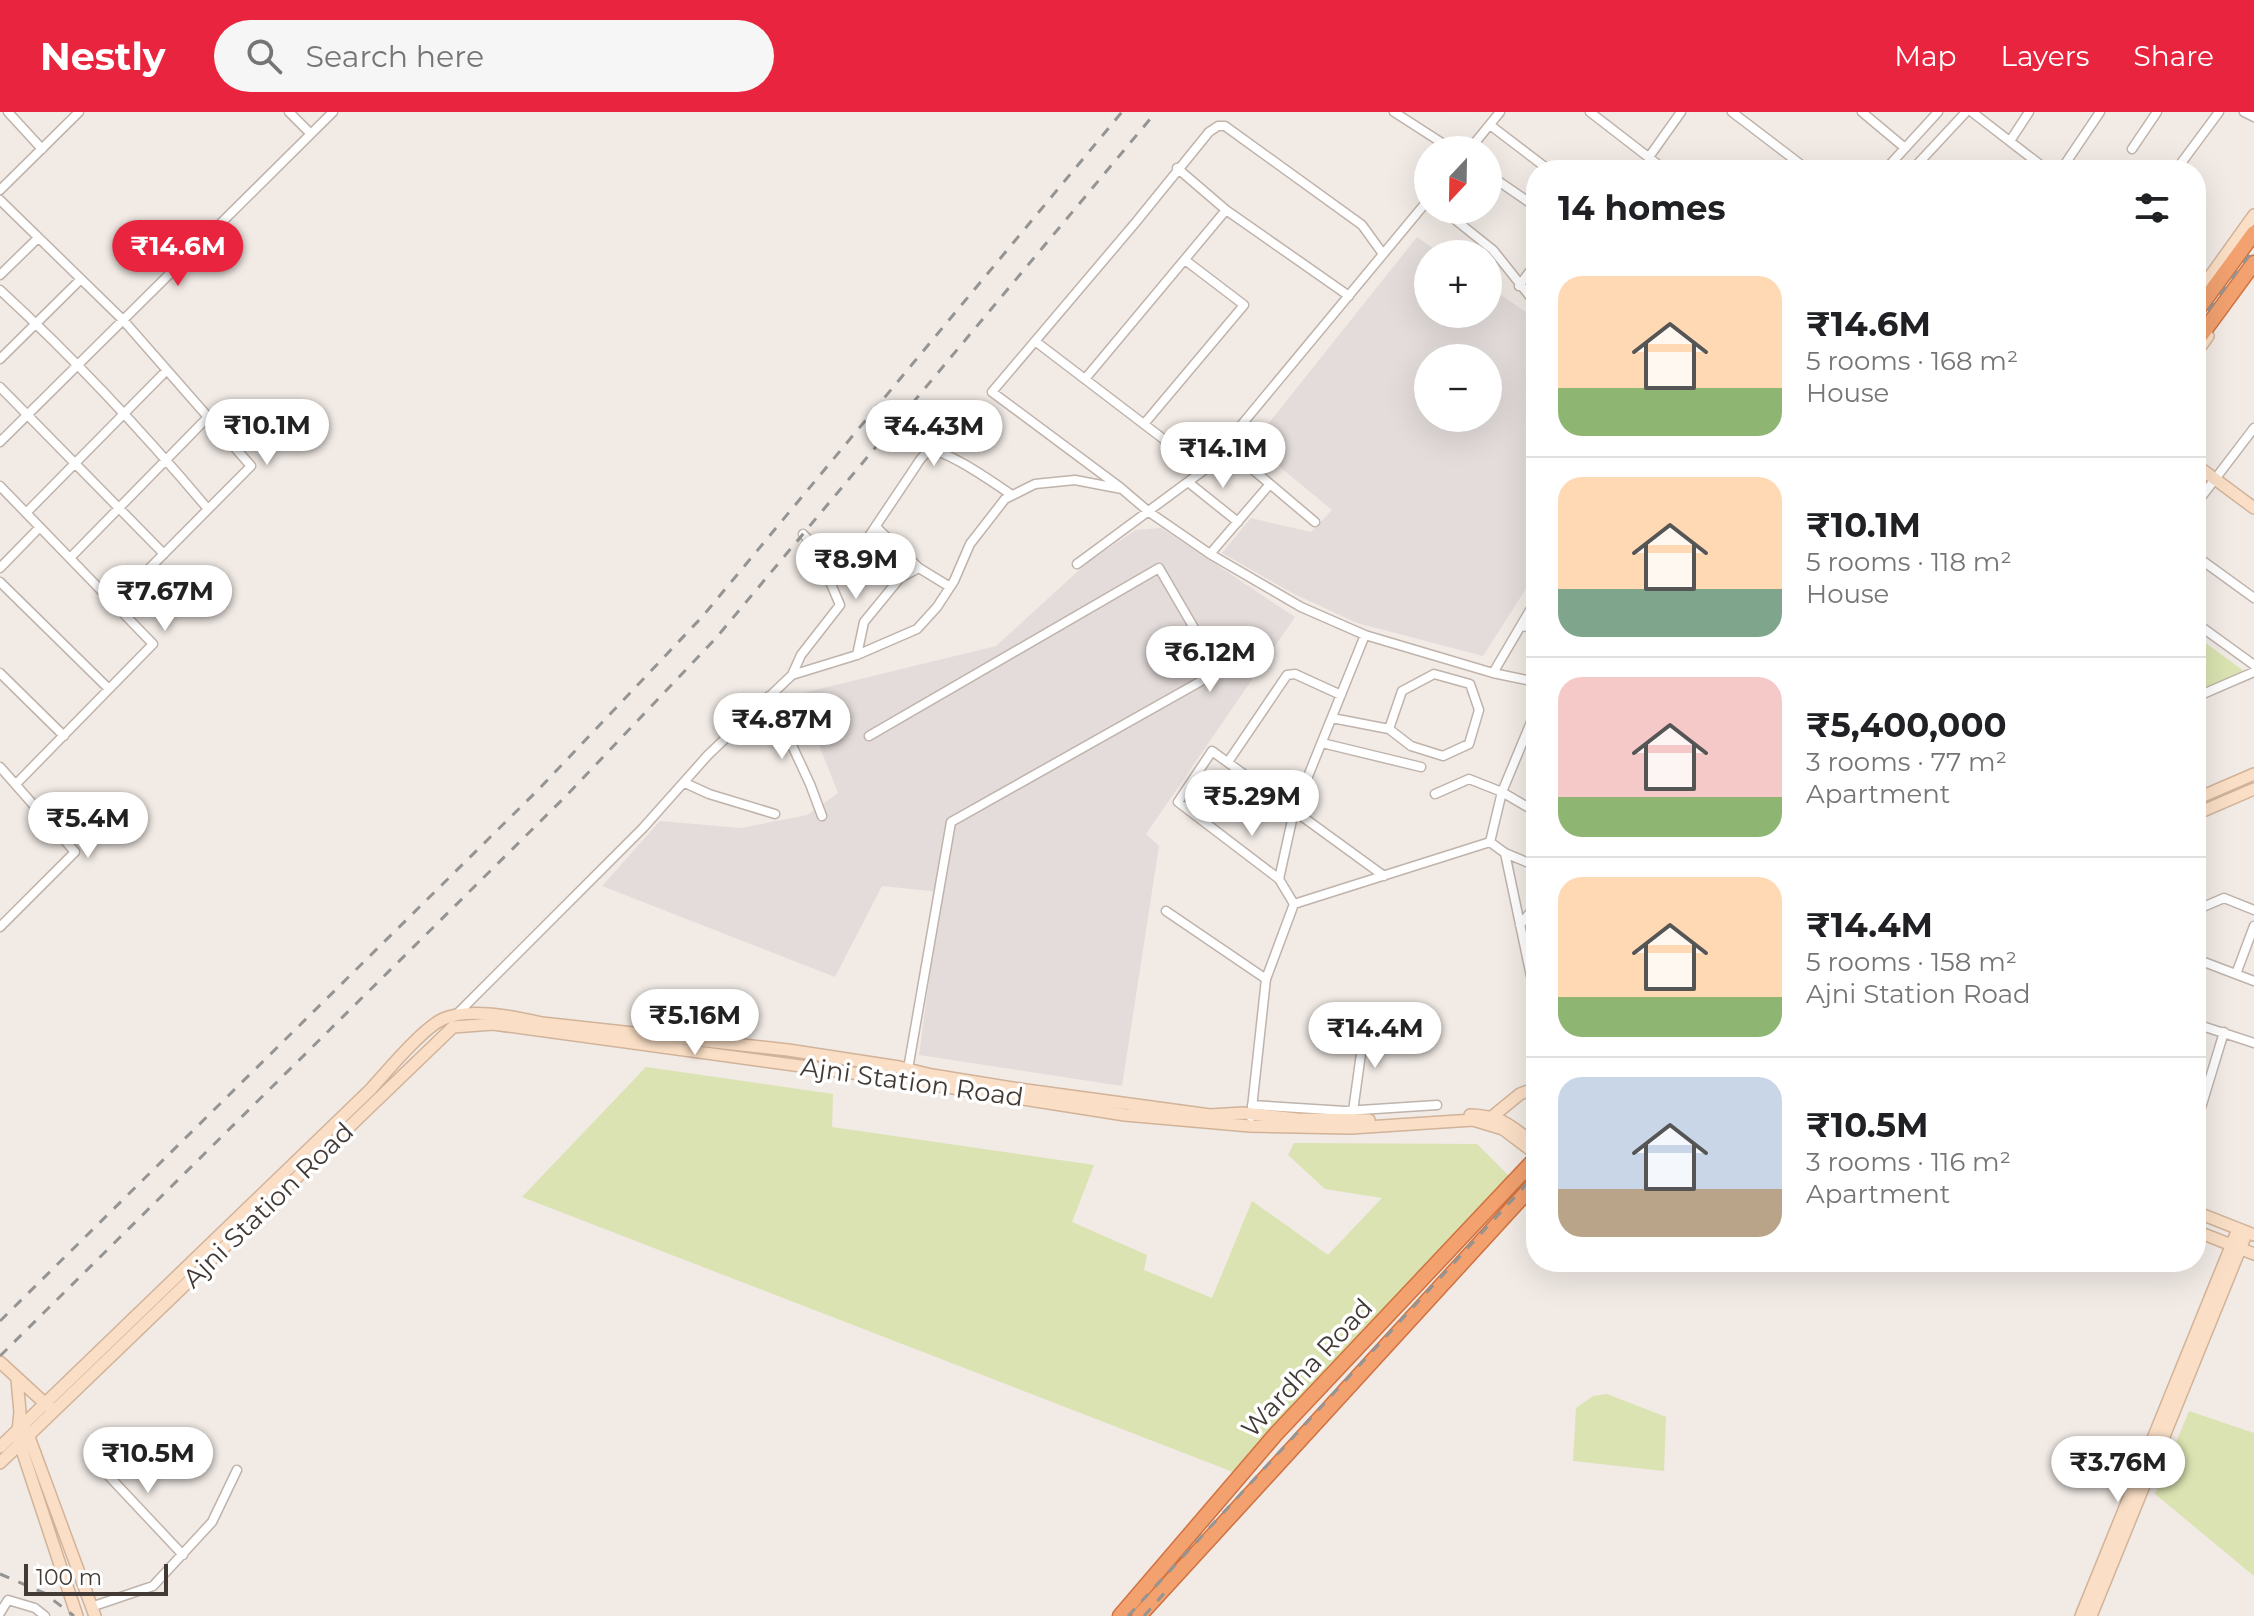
<!DOCTYPE html>
<html lang="en">
<head>
<meta charset="utf-8">
<style>
  :root { --surface:#fff; --page:#f6f6f6; --text:#202124; --muted:#757577; --line:#e0e0e0; --accent:#e9243e }
  body { margin:0; font-family:Montserrat,sans-serif; background:var(--page); color:var(--text); height:100vh; display:flex; flex-direction:column; font-size:30px; white-space:nowrap }
  * { box-sizing:border-box; margin:0 }
  p { font-size:26px; color:var(--muted) }
  .icon { flex:none; width:44px; height:44px; fill:none; stroke:currentColor; stroke-width:2; stroke-linecap:round; stroke-linejoin:round }
  .map { position:relative; flex:1; overflow:hidden }
  .side { position:absolute; left:1526px; top:48px; width:680px; height:1112px; display:flex; flex-direction:column; background:var(--surface); border-radius:32px; box-shadow:0 8px 32px #0002 }
  .side>* { flex:none }
  .needle { width:52px; rotate:202deg }
  .fabs { position:absolute; left:1414px; top:24px; display:grid; gap:16px }
  .fabs a { display:grid; place-items:center; width:88px; height:88px; border-radius:50%; background:var(--surface); box-shadow:0 8px 32px #0002; font-size:40px }
  .scale { position:absolute; left:24px; bottom:20px; width:144px; box-sizing:border-box; padding-left:8px; border:4px solid #433a35; border-top:0; font-size:22px; line-height:28px; white-space:nowrap; color:#433a35; -webkit-text-stroke:6px #fff; paint-order:stroke }
  .price { position:absolute; translate:-50% -68px; padding:0 18px; border-radius:28px; background:#fff; color:#222; font-size:26px; line-height:52px; filter:drop-shadow(0 2px 4px #0008) }
  .price::after { content:''; position:absolute; left:50%; top:48px; width:24px; height:18px; margin-left:-12px; background:inherit; clip-path:polygon(0 0,100% 0,50% 100%) }
  .price.selected { background:var(--accent); color:#fff }
  ul { padding:0; list-style:none }
  li { display:flex; align-items:center; gap:24px; height:200px; padding:0 32px }
  li+li { border-top:2px solid var(--line) }
  li span { display:grid; place-items:center; flex:none; width:224px; height:160px; border-radius:24px; color:#555 }
  li>.icon { margin-inline-start:auto }
  span .icon { width:96px; height:96px; fill:#fffc; stroke-width:1 }
  li b { font-size:34px }
  h2 { display:flex; justify-content:space-between; align-items:center; height:96px; padding:0 32px; font-size:34px }
  header { display:flex; align-items:center; gap:48px; box-sizing:border-box; height:112px; padding:0 40px; background:var(--accent); color:#fff }
  header strong { font-size:38px }
  nav { display:flex; gap:44px; margin-inline-start:auto; font-size:28px }
  .search { width:560px; height:72px; background:var(--page); display:flex; align-items:center; gap:20px; box-sizing:border-box; padding:0 28px; border-radius:44px; color:var(--muted); font-size:30px }
  .map>svg:first-child { display:block }
  .industrial { fill:#e3dcda; fill-rule:evenodd }
  .green { fill:#dae3b1 }
  .lines { fill:none; stroke-linecap:round; stroke-linejoin:round }
  .street-casing { stroke:#bfb3ab; stroke-width:11 }
  .secondary-casing { stroke:#d1b39a; stroke-width:14 }
  .highway-casing { stroke:#d07240; stroke-width:17 }
  .street { stroke:#fff; stroke-width:8 }
  .secondary { stroke:#fadfc6; stroke-width:11 }
  .highway { stroke:#f2a16f; stroke-width:14 }
  .rail { stroke:#949494; stroke-width:3; stroke-dasharray:10 10; stroke-linecap:butt }
  .labels { text-anchor:middle; dominant-baseline:central; stroke-width:7; stroke-linejoin:round; paint-order:stroke }
  .street-label { font-size:26px; fill:#433a35; stroke:#fff }
</style>
</head>
<body>
<header>
<strong>Nestly</strong>
<div class="search"><svg class="icon" aria-label="search" viewBox="0 0 24 24"><circle cx="10" cy="10" r="6"/><path d="M15 15l6 6"/></svg>Search here</div>
<nav><a>Map</a><a>Layers</a><a>Share</a></nav>
</header>
<div class="map">
<svg width="2254" height="1504" viewBox="0 0 2254 1504">
  <rect width="100%" height="100%" fill="#f1eae5"/>
  <path class="industrial" d="M1417 125 1441 142H1428V202H1488V174L1536 207V461L1483 544 1357 511 1294 482 1222 441 1251 406 1311 420 1332 398 1252 332ZM1428 246H1488V306H1428Z
    M1161 416 1295 505 1146 722 1159 734 1122 974 919 943 941 780 882 774 835 865 602 774 660 709 741 716 807 703 838 681 799 582 996 534 1089 449 1136 418Z"/>
  <path class="green" d="M2196 524 2248 562 2196 581Z
    M646 955 833 982 832 1015 1094 1053 1072 1110 1147 1143 1144 1158 1212 1186 1252 1089 1328 1143 1382 1086 1325 1077 1288 1043 1294 1031 1477 1032 1510 1065 1233 1360 522 1085Z
    M1607 1282 1666 1305 1664 1359 1573 1349 1576 1296 1593 1284Z
    M2189 1299 2254 1321V1464L2155 1382Z"/>
  <g class="lines">
    <defs>
      <path id="street" d="M8 0 42 37
        M289 0 311 22
        M1394 0 1453 38
        M1590 0 1665 58
        M1732 0 1808 58
        M1862 0 1905 36
        M1972 0 2047 58
        M2244 0 2254 5
        M1490 13 1549 58
        M2010 29 2029 0
        M2132 37 2157 0
        M1469 38 1500 0
        M1649 45 1681 0
        M1921 49 1934 58
        M1177 56 1226 98 1349 184
        M1885 58 1938 0
        M1912 58 1966 0
        M2061 58 2100 0
        M2176 58 2219 0
        M1488 62 1536 95
        M0 78 79 0
        M0 88 123 208 251 354 114 492
        M1443 98 1493 138 1536 192
        M0 163 38 126
        M1519 174 1536 151
        M0 178C74 246 144 321 208 397
        M1035 229 1204 358
        M0 247 81 167
        M1085 267 1226 98
        M0 275 164 442
        M1144 312 1244 193 1185 148
        M0 330 333 0
        M1225 334 1315 410
        M1188 370 1238 410
        M0 374 153 532 16 672
        M1121 376 992 280 1136 110 1209 20 1218 14H1225L1362 113 1383 142
        M2196 392 2254 316
        M26 401 167 258
        M876 415 919 456
        M1210 442 1270 372
        M2196 444 2254 486
        M70 446 208 305
        M1077 452 1204 358 1428 88
        M0 456 40 415
        M837 457 857 442 916 354C919 349 923 342 929 340 943 334 998 374 1012 383
        M0 470 109 577
        M2196 511 2254 553
        M1521 514 1536 516
        M857 543 864 510 900 466 919 456 950 475
        M0 561 64 624
        M1493 561 1536 488
        M792 563 801 543 840 493 831 472 837 457 803 422
        M769 584 810 672 822 704
        M2196 585 2254 560
        M1536 598 1502 680 1536 700
        M1332 606 1389 617 1411 634 1443 644 1469 632 1479 598 1470 572 1434 562 1402 579 1389 617
        M869 624 1159 456 1219 559 951 710 908 957
        M1322 631 1421 655
        M1228 650 1287 563 1295 562 1341 583
        M0 655 75 740 0 815
        M685 671 709 682 775 702
        M1435 682 1469 667 1502 680 1490 730 1505 741 1536 888
        M1505 741 1536 754
        M1279 767 1294 699 1365 523
        M1294 792 1279 767 1178 690 1212 639 1384 764
        M1294 792 1490 730
        M2196 798 2224 786 2254 798
        M1166 799 1266 867
        M1520 813 1536 793
        M2196 847 2254 869
        M2236 862 2254 814
        M455 904 643 716 708 643 792 563 857 543 917 517 937 495 954 469 970 432 1005 387 1035 372 1075 368 1122 377 1149 400 1210 442 1301 495 1365 523 1493 561 1536 570
        M2196 912 2254 931
        M1252 993 1345 999 1437 993
        M1353 999 1365 913
        M1251 1005 1266 867 1294 792
        M2196 1012 2224 920
        M90 1344 183 1443
        M91 1495 153 1474 212 1410 237 1358
        M0 1501 8 1488 35 1496 45 1504"/>
      <path id="secondary" d="M2196 184 2254 103
        M2196 241 2208 224
        M2196 353 2254 396
        M2196 687 2254 662
        M2196 702 2254 677
        M1470 1003C1504 1004 1510 1014 1536 1033
        M1493 1004 1520 982 1536 976
        M2196 1100 2254 1123
        M2196 1119 2254 1142
        M0 1250 50 1296
        M17 1267 20 1300 18 1320
        M26 1317 95 1504
        M18 1326 77 1504
        M0 1335 371 977C387 959 423 916 443 907 469 895 515 905 542 911L788 938 899 955 932 963 1026 978 1210 1003 1243 1001 1297 1007 1369 1008
        M0 1351 453 915 493 912 889 966 1125 1003 1250 1014 1351 1016 1473 1008 1503 1017 1536 1042
        M2081 1504 2238 1117
        M2091 1504 2247 1120"/>
      <path id="highway" d="M2196 200 2254 121
        M2196 230 2254 151
        M1120 1504 1275 1323 1536 1046
        M1139 1504 1536 1070"/>
    </defs>
    <use href="#street" class="street-casing"/>
    <use href="#secondary" class="secondary-casing"/>
    <use href="#highway" class="highway-casing"/>
    <use href="#street" class="street"/>
    <use href="#secondary" class="secondary"/>
    <use href="#highway" class="highway"/>
    <path class="rail" d="M2196 215 2254 137
      M0 1209 539 677 702 505 1122 0
      M0 1244 567 683 716 526 1156 0
      M0 1462 44 1481 74 1504
      M1128 1504 1536 1062
      M1144 1504 1168 1477"/>
  </g>
  <g class="labels">
    <g class="street-label">
      <text transform="translate(912 970) rotate(8)">Ajni Station Road</text>
      <text transform="translate(268 1093) rotate(-44)">Ajni Station Road</text>
      <text transform="translate(1307 1256) rotate(-47)">Wardha Road</text>
    </g>
  </g>
</svg>
<div class="fabs">
<a><svg class="needle" viewBox="-14 -14 28 28"><path d="M0-13l5 13h-10z" fill="#e53935"/><path d="M0 13l5-13h-10z" fill="#757577"/></svg></a>
<a>+</a>
<a>−</a>
</div>
<div class="scale">100 m</div>
<b class="price selected" style="left:178px;top:176px">₹14.6M</b>
<b class="price" style="left:267px;top:355px">₹10.1M</b>
<b class="price" style="left:934px;top:356px">₹4.43M</b>
<b class="price" style="left:1223px;top:378px">₹14.1M</b>
<b class="price" style="left:856px;top:489px">₹8.9M</b>
<b class="price" style="left:165px;top:521px">₹7.67M</b>
<b class="price" style="left:1210px;top:582px">₹6.12M</b>
<b class="price" style="left:782px;top:649px">₹4.87M</b>
<b class="price" style="left:1252px;top:726px">₹5.29M</b>
<b class="price" style="left:88px;top:748px">₹5.4M</b>
<b class="price" style="left:695px;top:945px">₹5.16M</b>
<b class="price" style="left:1375px;top:958px">₹14.4M</b>
<b class="price" style="left:148px;top:1383px">₹10.5M</b>
<b class="price" style="left:2118px;top:1392px">₹3.76M</b>
<section class="side">
<h2>14 homes<svg class="icon" aria-label="filters" viewBox="0 0 24 24"><path d="M4 7h16M4 17h16"/><circle cx="9" cy="7" r="2"/><circle cx="15" cy="17" r="2"/></svg></h2>
<ul>
<li><span style="background:linear-gradient(#ffd9b3 70%,#8fb573 0)"><svg class="icon" aria-label="home" viewBox="0 0 24 24"><path d="M3 11l9-7 9 7M6 9v11h12V9"/></svg></span><div><b>₹14.6M</b><p>5 rooms · 168 m²</p><p>House</p></div></li>
<li><span style="background:linear-gradient(#ffd9b3 70%,#7fa58c 0)"><svg class="icon" aria-label="home" viewBox="0 0 24 24"><path d="M3 11l9-7 9 7M6 9v11h12V9"/></svg></span><div><b>₹10.1M</b><p>5 rooms · 118 m²</p><p>House</p></div></li>
<li><span style="background:linear-gradient(#f6c9c9 75%,#8fb573 0)"><svg class="icon" aria-label="home" viewBox="0 0 24 24"><path d="M3 11l9-7 9 7M6 9v11h12V9"/></svg></span><div><b>₹5,400,000</b><p>3 rooms · 77 m²</p><p>Apartment</p></div></li>
<li><span style="background:linear-gradient(#ffd9b3 75%,#8fb573 0)"><svg class="icon" aria-label="home" viewBox="0 0 24 24"><path d="M3 11l9-7 9 7M6 9v11h12V9"/></svg></span><div><b>₹14.4M</b><p>5 rooms · 158 m²</p><p>Ajni Station Road</p></div></li>
<li><span style="background:linear-gradient(#c9d6e8 70%,#b9a48a 0)"><svg class="icon" aria-label="home" viewBox="0 0 24 24"><path d="M3 11l9-7 9 7M6 9v11h12V9"/></svg></span><div><b>₹10.5M</b><p>3 rooms · 116 m²</p><p>Apartment</p></div></li>
</ul>
</section>
</div>
</body>
</html>
